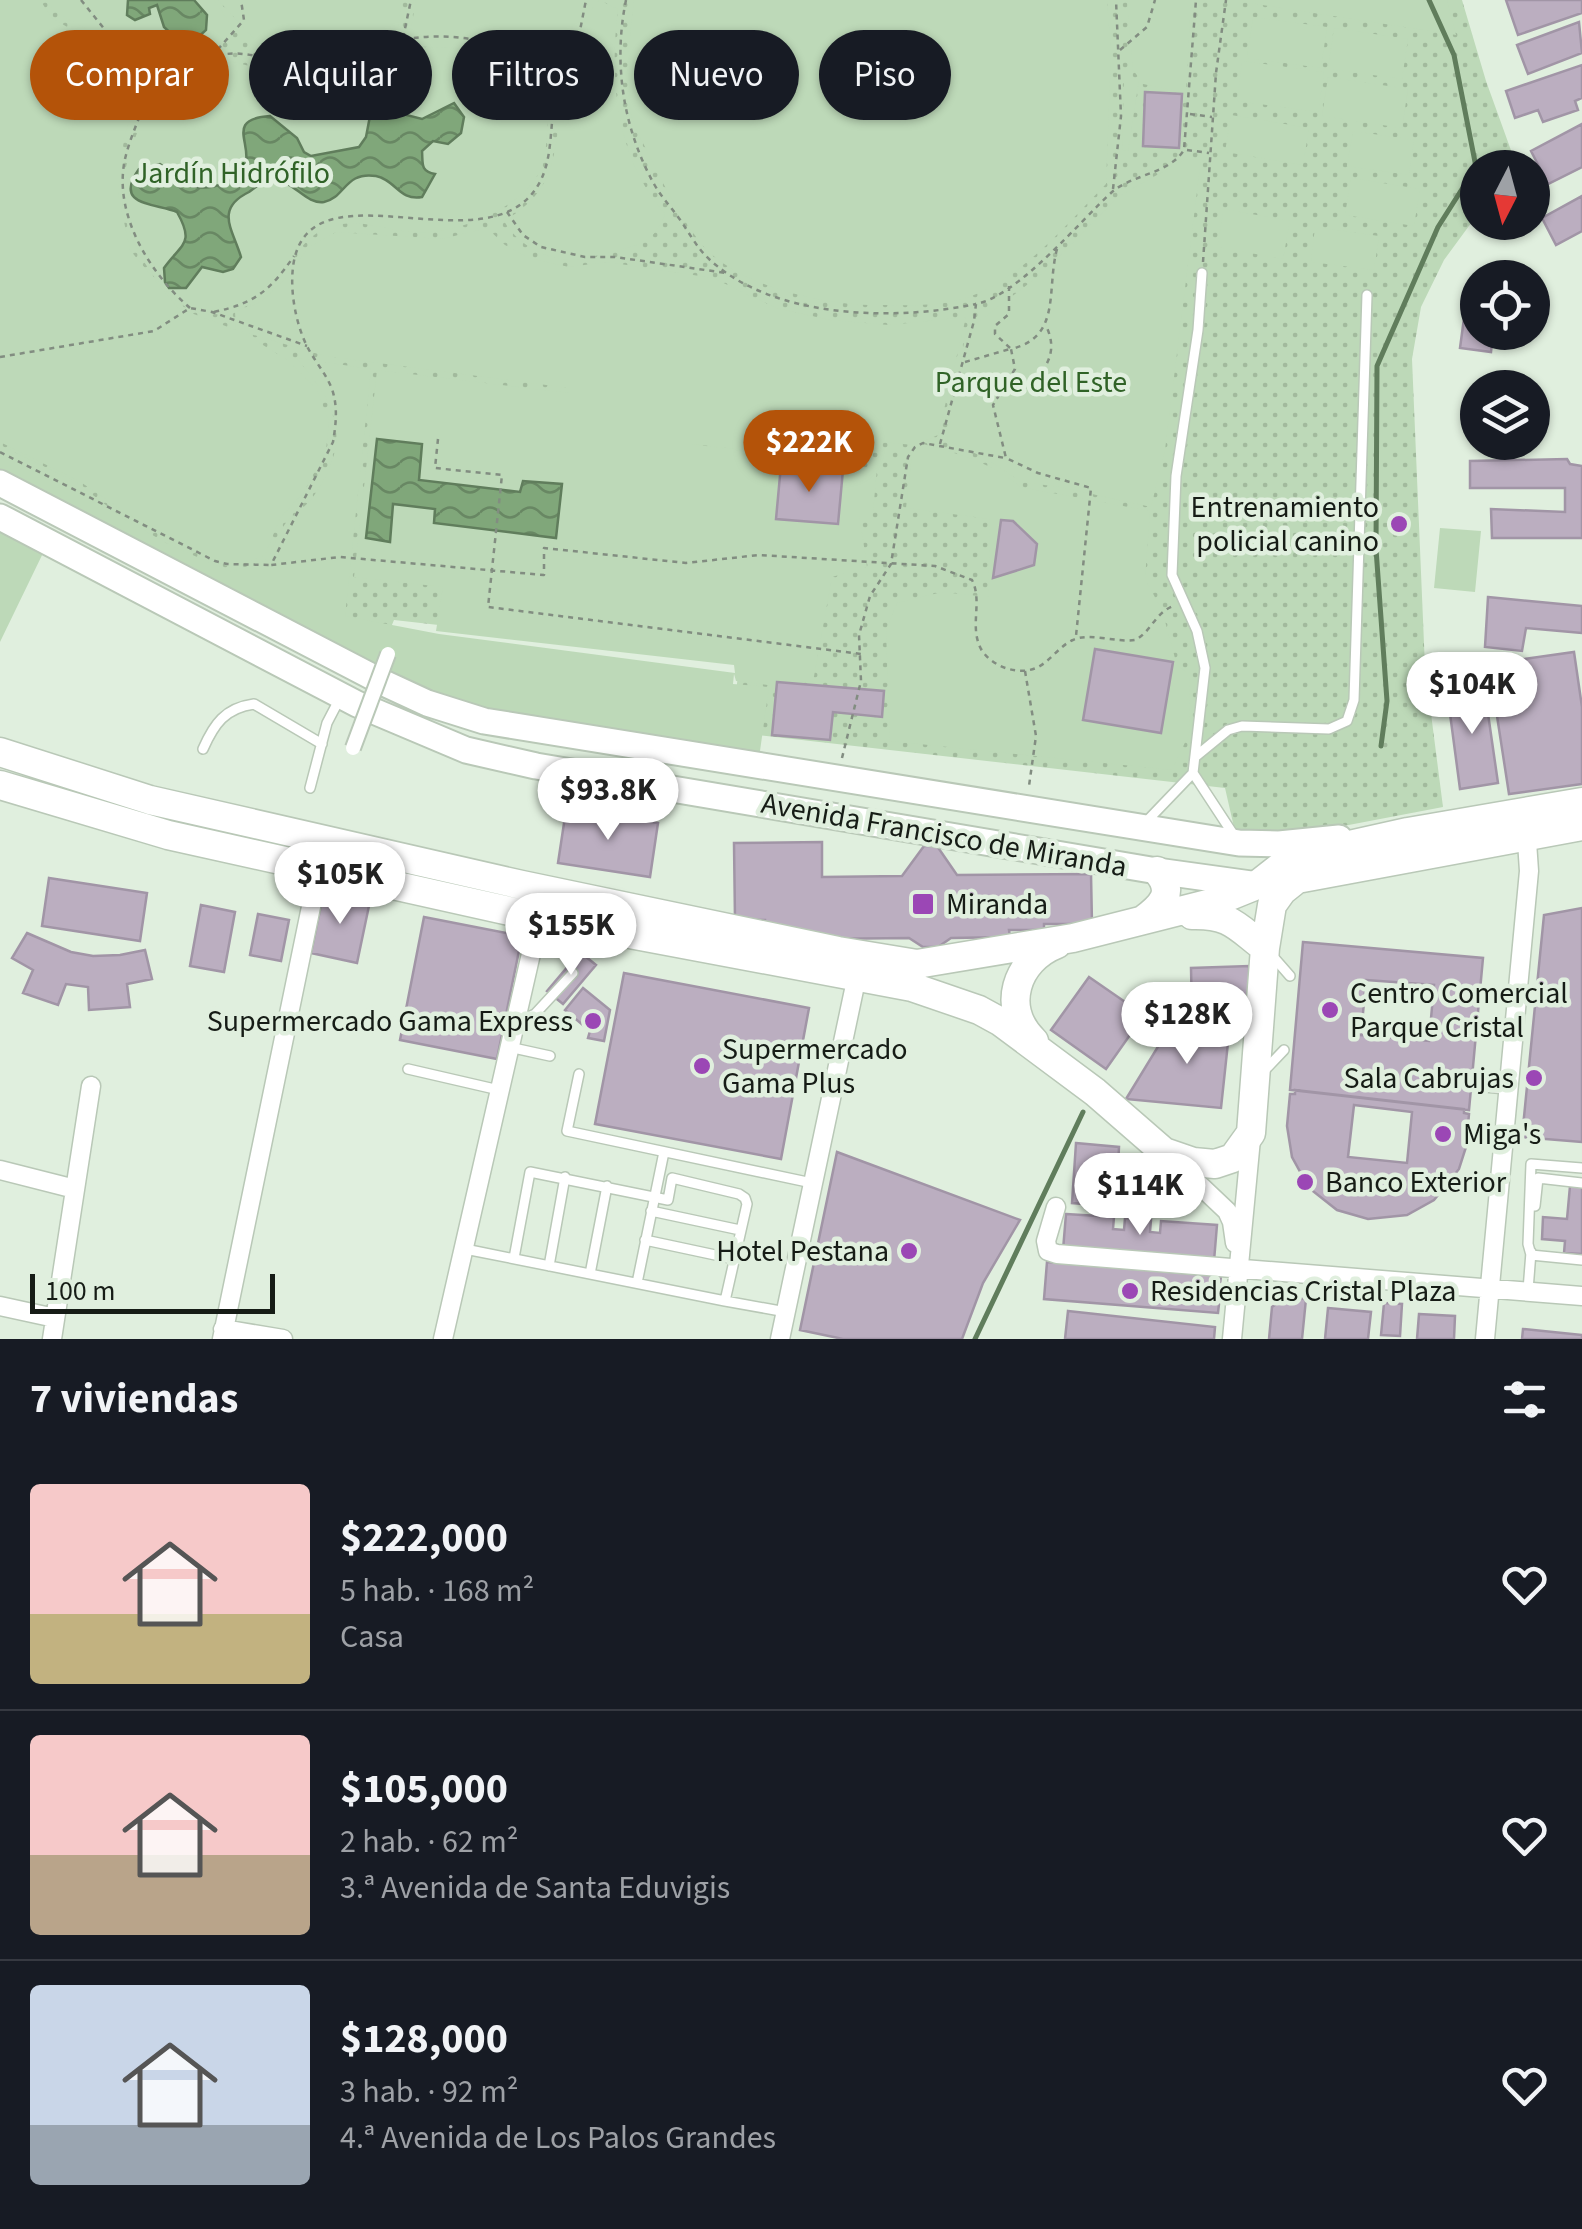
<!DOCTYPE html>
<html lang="es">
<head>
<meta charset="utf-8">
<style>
  :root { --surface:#171b24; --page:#242831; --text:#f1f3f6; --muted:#9ea1a6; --line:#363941; --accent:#b45309 }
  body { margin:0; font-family:"Source Sans 3",sans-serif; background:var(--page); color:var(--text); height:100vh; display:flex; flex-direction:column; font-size:38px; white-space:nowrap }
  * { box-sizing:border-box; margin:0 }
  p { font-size:32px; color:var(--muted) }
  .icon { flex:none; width:55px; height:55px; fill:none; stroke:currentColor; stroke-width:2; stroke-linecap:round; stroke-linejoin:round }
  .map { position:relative; height:1339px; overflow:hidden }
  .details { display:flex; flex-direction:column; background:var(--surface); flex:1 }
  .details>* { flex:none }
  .top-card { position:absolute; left:30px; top:30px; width:1000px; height:90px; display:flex; gap:20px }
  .needle { width:65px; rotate:186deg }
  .tools { position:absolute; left:1460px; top:150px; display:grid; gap:20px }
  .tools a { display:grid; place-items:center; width:90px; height:90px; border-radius:50%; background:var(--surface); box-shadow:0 2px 8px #0004; font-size:50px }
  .scale { position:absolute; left:30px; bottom:25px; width:245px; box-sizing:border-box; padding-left:10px; border:5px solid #161c16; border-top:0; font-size:28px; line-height:35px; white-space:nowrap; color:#161c16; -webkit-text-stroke:8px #e0efde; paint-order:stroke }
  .price { position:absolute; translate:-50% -85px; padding:0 22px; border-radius:35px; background:#fff; color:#222; font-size:32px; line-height:65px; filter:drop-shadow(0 2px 5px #0008) }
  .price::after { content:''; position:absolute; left:50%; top:60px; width:30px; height:22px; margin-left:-15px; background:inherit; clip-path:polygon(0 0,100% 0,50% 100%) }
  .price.active { background:var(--accent); color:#fff }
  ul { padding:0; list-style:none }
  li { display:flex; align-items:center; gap:30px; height:250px; padding:0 30px }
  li+li { border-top:2px solid var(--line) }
  li span { display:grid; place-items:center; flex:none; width:280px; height:200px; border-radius:10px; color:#555 }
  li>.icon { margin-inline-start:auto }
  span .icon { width:120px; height:120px; fill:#fffc; stroke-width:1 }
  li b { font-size:42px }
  h2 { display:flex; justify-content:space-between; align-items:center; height:120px; padding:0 30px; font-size:42px }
  .chip { padding:0 35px; border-radius:45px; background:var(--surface); box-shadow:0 2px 8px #0004; font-size:35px; line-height:90px }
  .chip.active { background:var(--accent); color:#fff }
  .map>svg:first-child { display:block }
  .grass { fill:url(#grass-dots) }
  .garden { fill:#bdd9b8 }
  .water { fill:url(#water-waves); stroke:#607d5c; stroke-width:2.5 }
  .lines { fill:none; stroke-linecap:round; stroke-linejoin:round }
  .stream { stroke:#607d5c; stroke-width:5 }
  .building { fill:#bbaec0; stroke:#a195a6; stroke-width:2.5; fill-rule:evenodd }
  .service-casing { stroke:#b9c8b7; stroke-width:12 }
  .minor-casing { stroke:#b9c8b7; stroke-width:21 }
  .secondary-casing { stroke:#b9c8b7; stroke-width:29 }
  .primary-casing { stroke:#b9c8b7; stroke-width:31 }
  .path { stroke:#828d81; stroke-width:2.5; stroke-dasharray:5 5; stroke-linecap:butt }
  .service { stroke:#fff; stroke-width:9 }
  .minor { stroke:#fff; stroke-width:18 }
  .secondary { stroke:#fff; stroke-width:25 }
  .primary { stroke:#fff; stroke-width:28 }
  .pedestrian-bridge-casing { stroke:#b9c8b7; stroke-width:18; stroke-linecap:butt }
  .pedestrian-bridge { stroke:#fff; stroke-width:14 }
  .poi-dot { fill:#9b47b5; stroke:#e0efde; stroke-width:4 }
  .labels { text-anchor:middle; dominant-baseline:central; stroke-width:9; stroke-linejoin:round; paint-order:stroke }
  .park-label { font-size:30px; fill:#306327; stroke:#e0efde }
  .poi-label { font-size:30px; fill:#161c16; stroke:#e0efde; text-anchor:start }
  .street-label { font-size:30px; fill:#161c16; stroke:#e0efde }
</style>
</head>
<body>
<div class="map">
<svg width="1582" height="1339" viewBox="0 0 1582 1339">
  <defs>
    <pattern id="grass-dots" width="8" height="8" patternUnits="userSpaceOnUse" patternTransform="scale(2.5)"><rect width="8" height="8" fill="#bdd9b8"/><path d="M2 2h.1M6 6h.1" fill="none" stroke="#a2ba9d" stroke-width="1.8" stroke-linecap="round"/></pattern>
    <pattern id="water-waves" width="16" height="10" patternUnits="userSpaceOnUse" patternTransform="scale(2.5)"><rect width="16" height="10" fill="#80a77a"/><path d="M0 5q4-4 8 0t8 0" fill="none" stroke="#688763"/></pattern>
  </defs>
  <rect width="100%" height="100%" fill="#e0efde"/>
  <path class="grass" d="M0 0H1462L1486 81 1517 167 1478 168 1477 215 1444 260 1421 307 1412 359 1425 667 1443 807 1333 828 1236 836 1225 788 731 732 740 659 394 620 375 666 0 458Z"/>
  <path class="garden" d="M0 0H40L52 18 115 55 140 87 124 138 118 193 130 250 178 308 236 330 235 312 261 302 284 280 309 247 336 232 442 239 487 228 505 245 529 258 569 267 607 262 713 278 776 308 830 320 889 325 966 317 938 435 920 443C956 454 991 461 1020 487L1150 511 1145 579 1162 610 1176 662 1190 677 1189 734 1172 770 890 741 886 630 897 603 942 592 988 597 990 519 906 508 913 445 777 432V453L691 444 877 469 873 512H859L867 567 832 577 813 682 776 680 775 686 736 681 734 674 733 684 769 687 759 758 484 716 422 694 0 473V445L76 482 124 519 170 545 231 572 268 559C273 548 278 534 285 524 293 514 306 507 313 497 353 440 338 405 296 358L371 369 345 616 439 634 735 673 734 665 436 631 443 587 354 577 377 370 569 393V388L325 356 240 331 289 361 317 390 329 422 326 450 304 492 280 518 265 555 232 568 170 542 79 481 0 442Z
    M47 0H214L232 26 204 54 156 80 136 57 54 11Z
    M218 0H401C400 11 401 23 395 32 376 62 313 70 281 68Z
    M416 0H583L590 7V20L592 9 599 0 618 9C609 80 616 158 665 214 653 245 638 245 610 252 597 255 583 261 570 260 544 259 516 243 504 221 551 193 553 166 560 116L544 92 580 57 584 43 577 55 541 89 500 59 471 49 408 46Z
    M634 0H1107L1111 53 1106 184C1068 223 1029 270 979 293 946 308 909 305 874 305 823 305 732 285 699 241 681 217 666 190 653 163 646 148 635 130 631 114 624 77 630 37 634 0Z
    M1127 0H1191L1186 93 1143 84 1139 80 1128 151 1122 150 1124 78H1139L1133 70Z
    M1236 0H1447L1456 35 1236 1Z
    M1253 17 1327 27 1321 68 1247 58Z
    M1334 28 1408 39 1402 79 1328 69Z
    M410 52H463L494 61 521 78 530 95 548 114C547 129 547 146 544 160 533 206 455 236 412 232 380 230 362 217 330 227 295 237 286 284 255 302 241 310 221 316 204 314 162 307 122 235 122 195 123 161 141 124 153 93 180 78 206 57 238 63 257 67 270 78 290 77 332 75 370 62 410 52Z
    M1242 61 1324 72 1318 112 1237 101Z
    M1328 77 1408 89 1402 128 1322 116Z
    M1231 115 1309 128 1303 165 1225 152Z
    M1353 131 1414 140 1409 175 1347 166Z
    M1201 159 1165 450 1151 507 1060 487 1021 482 987 459 947 440 966 331 1044 272 1119 196 1184 160Z
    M1351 178 1420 189 1414 226 1345 215Z
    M1224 209 1290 221 1283 259 1217 247Z
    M1315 227 1379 236 1374 270 1311 262Z
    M0 527 45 549 0 642Z
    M1440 528 1481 531 1475 592 1434 588Z"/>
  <path class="water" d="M128 0H194L207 15 206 30 195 40 181 43 164 27 157 5 149 8 150 14 135 20 127 15Z
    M454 103 464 117 461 133 448 144 433 141 422 151C423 164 420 171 435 174L422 197C399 201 396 180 376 176 345 171 345 198 324 202 304 205 292 176 268 180 261 182 255 188 249 192 214 209 233 230 241 257L233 269 223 272 202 267 186 288H169L165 282 164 268C182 243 195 244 177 212 157 203 112 207 139 169L160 164C172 170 178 182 192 186 210 191 241 182 246 162 250 141 227 119 270 116L297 138 304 152 311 156 359 147 366 137 370 116 383 109 422 119Z
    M377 439 422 444 419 480 520 492 523 481 562 484 556 538 434 523 435 509 393 504 390 542 366 538Z"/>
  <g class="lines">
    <path class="stream" d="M1381 746 1387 701 1376 549 1377 366 1438 227 1476 167 1454 55 1429 0
      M975 1339 1083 1112"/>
  </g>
  <path class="building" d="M1506 0H1582V13L1518 35Z
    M1579 22 1582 53 1528 74 1517 45Z
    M1582 65V98L1575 101 1578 110 1543 122 1538 110 1515 118 1506 91Z
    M1145 92 1182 94 1179 148 1143 146Z
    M1582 124V167L1548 184 1531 151Z
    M1582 196V231L1556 245 1542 218Z
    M1469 281 1478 282V332H1493L1491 352 1460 348Z
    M1567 459 1570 464 1582 466V538H1492L1491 509 1565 512V488H1470V461Z
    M781 465 843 470 838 524 776 519Z
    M1001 520 1013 521 1037 544 1034 565 993 578Z
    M1488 597 1582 606V633L1526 628 1522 651 1485 647Z
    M1095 649 1173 662 1161 733 1083 720Z
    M1574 652 1582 707V784L1509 794 1489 664Z
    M777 682 884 691 882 717 833 712 830 740 772 735Z
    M1484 686 1498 783 1460 789 1447 691Z
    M566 810 658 823 650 877 558 863Z
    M822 842V877L902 876 924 846H937L957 875 1091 874 1092 924H1044V930H1009L1010 937 951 938 938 947H923L909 938 815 939 765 933V920H735L734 843Z
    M49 878 147 893 140 941 42 926Z
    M324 891 370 901 357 963 311 953Z
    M201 905 235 912 224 972 190 966Z
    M1582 908V1142L1522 1137 1544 915Z
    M258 914 289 920 281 961 250 955Z
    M424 917 522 936 497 1059 400 1040Z
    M27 933 71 952 93 956 120 955 145 950 152 979 127 984 130 1007 89 1010 88 987 66 984 58 1005 23 993 33 970 12 958Z
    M1303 942 1483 958 1469 1110 1290 1090ZM1366 980 1434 985 1429 1041 1361 1035Z
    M580 952 596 965 563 1004 547 991Z
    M1249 966 1250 1012 1192 1014 1191 968Z
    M624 973 809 1008 781 1159 595 1124Z
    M1089 977 1144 1015 1106 1069 1051 1030Z
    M583 988 610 1010 604 1041 588 1038 590 1031 565 1010Z
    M1185 1022 1230 1024 1221 1108 1126 1099 1162 1040Z
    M1295 1090 1464 1109V1113L1469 1114 1466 1147 1459 1169 1434 1200 1407 1215 1368 1219 1337 1210 1309 1188 1292 1157 1287 1126 1290 1094H1295ZM1354 1105 1412 1112 1407 1163 1348 1157Z
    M1076 1143 1119 1147 1118 1167 1147 1170 1145 1191 1171 1193 1170 1211 1072 1203Z
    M837 1152 1020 1220 983 1283 962 1339H843L800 1330Z
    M1570 1186 1582 1187V1254L1564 1253 1565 1241 1542 1239 1543 1217 1567 1219Z
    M1066 1214 1114 1217 1113 1229 1124 1230 1125 1218 1151 1220 1150 1232 1160 1233 1161 1221 1217 1225 1214 1261 1063 1250Z
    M1047 1262 1221 1276 1220 1284H1215L1213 1303 1219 1304 1218 1313 1044 1299Z
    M1285 1298 1306 1299 1302 1339H1269L1272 1307Z
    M1384 1303 1402 1304 1400 1336 1381 1335Z
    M1328 1308 1371 1312 1368 1339H1325Z
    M1068 1311 1215 1327 1214 1339H1065Z
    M1419 1314 1455 1316 1454 1339H1417Z
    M1523 1329 1582 1335V1339H1522Z"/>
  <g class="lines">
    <defs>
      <path id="service" d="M1202 273 1198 330 1176 476 1172 575 1197 631 1205 668 1193 773 1235 837
        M203 749C214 724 225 708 254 704L322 744
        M1195 757 1228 730 1242 726 1329 729 1347 721 1354 700 1367 295
        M310 788 327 723 340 698
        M1146 822 1193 773
        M1269 952 1290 976
        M515 1023 535 1014 573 973
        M509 1047 550 1056
        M408 1069 499 1090
        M1262 1073 1284 1050
        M579 1074 567 1131 812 1183
        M1472 1086 1507 1089
        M1582 1168 1531 1164 1528 1244 1531 1255 1582 1260
        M1535 1206 1538 1178 1582 1183
        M651 1211 740 1230
        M645 1240 734 1259
        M465 1249 725 1301 747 1204 745 1198 739 1194 672 1178 668 1200 530 1172 514 1258
        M549 1266 565 1177
        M590 1274 607 1186
        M637 1283 664 1152
        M1528 1290 1531 1252
        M725 1301 786 1312"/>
      <path id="minor" d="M1172 1159 1227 1211 1232 1222 1235 1243
        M0 1170 75 1189
        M1056 1207 1046 1241 1048 1251 1057 1254 1582 1296
        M0 1306 55 1318
        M223 1329 283 1339
        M52 1339 91 1086
        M222 1339 319 868
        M443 1339 541 910
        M780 1339 858 971
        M1232 1339 1251 1139
        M1485 1339 1529 871 1526 827"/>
      <path id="secondary" d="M0 483 386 684 427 703 484 721 1239 843 1279 844 1339 838
        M0 517 357 704 466 750 536 766 1157 871 1258 885"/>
      <path id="primary" d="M0 752 150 800 522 885 838 951 917 964 1073 938 1215 902 1257 885 1280 867 1305 855 1408 832 1582 802
        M0 785 168 835 518 913 912 987 979 1010 1001 1022 1095 1092 1164 1152 1193 1162 1215 1164 1233 1158 1251 1133 1265 948 1272 905 1282 891 1297 879 1582 826
        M1192 915C1231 914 1237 927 1265 948
        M1143 920C1162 906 1176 892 1157 871
        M1034 1041C1000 1008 1016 960 1057 944"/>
    </defs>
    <use href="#service" class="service-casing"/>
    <use href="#minor" class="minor-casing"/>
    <use href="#secondary" class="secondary-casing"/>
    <use href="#primary" class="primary-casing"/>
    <path class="path" d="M81 0 151 87
      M626 0C613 63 623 128 654 184 662 198 672 208 681 221 697 245 700 254 725 272 791 319 900 320 976 304
      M403 38 411 0
      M1120 50 1147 27 1155 0
      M211 57 244 20 241 0
      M535 89 576 51 586 0
      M1190 114 1212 117
      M1187 150 1209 153
      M1113 189 1121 116 1116 0
      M507 212 523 235 541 247 585 257H615L726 273
      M1057 249C1046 290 1062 337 1011 349L1015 369 993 405 1006 458 1038 473 1091 488 1076 636
      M1203 262 1216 73 1226 0
      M1009 286V314L995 326V334L1010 348
      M190 308C149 273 111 211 126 155 132 132 143 110 151 88 175 79 196 60 221 55 247 49 272 63 298 63 321 64 344 55 366 48 422 32 470 31 524 56L533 90 553 113C550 138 551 165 537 187 487 266 323 168 296 253 287 281 295 325 309 350 317 364 326 374 332 389 338 407 336 424 333 442L271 565 340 557 544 575V548L686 563 759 555 935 566 972 580C983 602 969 626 981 649 991 666 1017 676 1036 668 1050 662 1059 646 1073 640 1089 632 1117 643 1135 640 1151 632 1155 613 1173 606
      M214 312C255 303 270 291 294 256
      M0 357 154 331 190 308 212 312 307 346
      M965 362 1010 349
      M1035 379C1050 364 1056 348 1047 328
      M438 439 435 468 502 475 488 607 861 654
      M940 444 974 321 976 304C1018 296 1080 221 1112 192 1133 174 1169 174 1184 150L1196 0
      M0 452 215 561 227 564 270 565
      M1025 671 1036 736 1029 786
      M842 758 861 681 859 635 870 596 891 564 908 457 915 447 923 443 1005 458"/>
    <use href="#service" class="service"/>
    <use href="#minor" class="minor"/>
    <use href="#secondary" class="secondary"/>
    <use href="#primary" class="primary"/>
    <defs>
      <path id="pedestrian-bridge" d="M353 748 388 654"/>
    </defs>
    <use href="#pedestrian-bridge" class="pedestrian-bridge-casing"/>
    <use href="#pedestrian-bridge" class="pedestrian-bridge"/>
  </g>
  <g class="poi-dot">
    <circle cx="1399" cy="524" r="10"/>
    <rect x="911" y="892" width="24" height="24" rx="5"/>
    <circle cx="1330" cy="1010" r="10"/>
    <circle cx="593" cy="1021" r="10"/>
    <circle cx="702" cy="1066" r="10"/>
    <circle cx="1534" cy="1078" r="10"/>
    <circle cx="1443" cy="1134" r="10"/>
    <circle cx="1305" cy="1182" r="10"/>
    <circle cx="909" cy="1251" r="10"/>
    <circle cx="1130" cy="1291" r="10"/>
  </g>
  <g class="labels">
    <g class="park-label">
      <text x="232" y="173">Jardín Hidrófilo</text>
      <text x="1031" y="382">Parque del Este</text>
    </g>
    <g class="poi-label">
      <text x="1379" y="507" text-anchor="end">Entrenamiento<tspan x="1379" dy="34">policial canino</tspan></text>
      <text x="946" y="904">Miranda</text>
      <text x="1350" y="993">Centro Comercial<tspan x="1350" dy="34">Parque Cristal</tspan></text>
      <text x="573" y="1021" text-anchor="end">Supermercado Gama Express</text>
      <text x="722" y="1049">Supermercado<tspan x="722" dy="34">Gama Plus</tspan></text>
      <text x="1514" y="1078" text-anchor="end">Sala Cabrujas</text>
      <text x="1463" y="1134">Miga's</text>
      <text x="1325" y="1182">Banco Exterior</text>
      <text x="889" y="1251" text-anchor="end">Hotel Pestana</text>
      <text x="1150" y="1291">Residencias Cristal Plaza</text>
    </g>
    <g class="street-label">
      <text transform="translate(944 835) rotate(10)">Avenida Francisco de Miranda</text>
    </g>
  </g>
</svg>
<div class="tools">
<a><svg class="needle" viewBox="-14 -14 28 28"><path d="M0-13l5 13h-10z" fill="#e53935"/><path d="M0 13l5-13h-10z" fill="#9ea1a6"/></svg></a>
<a><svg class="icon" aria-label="locate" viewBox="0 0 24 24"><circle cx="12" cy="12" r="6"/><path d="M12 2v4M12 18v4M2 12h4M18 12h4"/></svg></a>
<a><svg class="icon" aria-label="layers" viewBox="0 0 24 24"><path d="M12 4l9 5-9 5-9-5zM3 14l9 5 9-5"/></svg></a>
</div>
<div class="scale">100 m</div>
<b class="price active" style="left:809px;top:495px">$222K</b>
<b class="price" style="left:1472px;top:737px">$104K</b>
<b class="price" style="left:608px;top:843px">$93.8K</b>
<b class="price" style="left:340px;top:927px">$105K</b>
<b class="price" style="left:571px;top:978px">$155K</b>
<b class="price" style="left:1187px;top:1067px">$128K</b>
<b class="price" style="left:1140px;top:1238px">$114K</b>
<div class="top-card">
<a class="chip active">Comprar</a>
<a class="chip">Alquilar</a>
<a class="chip">Filtros</a>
<a class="chip">Nuevo</a>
<a class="chip">Piso</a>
</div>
</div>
<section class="details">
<h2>7 viviendas<svg class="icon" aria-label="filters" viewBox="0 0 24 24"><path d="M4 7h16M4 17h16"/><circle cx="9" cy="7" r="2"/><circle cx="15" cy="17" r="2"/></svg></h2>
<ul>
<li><span style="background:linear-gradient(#f6c9c9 65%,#c2b280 0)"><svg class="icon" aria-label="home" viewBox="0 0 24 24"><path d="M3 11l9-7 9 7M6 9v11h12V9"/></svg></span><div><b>$222,000</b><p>5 hab. · 168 m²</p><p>Casa</p></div><svg class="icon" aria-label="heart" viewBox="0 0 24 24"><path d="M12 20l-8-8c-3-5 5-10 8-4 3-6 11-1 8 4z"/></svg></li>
<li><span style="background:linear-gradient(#f6c9c9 60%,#b9a48a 0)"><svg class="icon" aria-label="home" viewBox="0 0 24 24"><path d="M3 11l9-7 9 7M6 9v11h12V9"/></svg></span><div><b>$105,000</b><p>2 hab. · 62 m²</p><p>3.ª Avenida de Santa Eduvigis</p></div><svg class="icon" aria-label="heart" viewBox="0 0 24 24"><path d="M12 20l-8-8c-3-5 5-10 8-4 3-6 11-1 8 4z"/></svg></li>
<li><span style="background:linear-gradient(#c9d6e8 70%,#9aa5b1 0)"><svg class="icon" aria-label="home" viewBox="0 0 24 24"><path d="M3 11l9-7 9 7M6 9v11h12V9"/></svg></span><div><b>$128,000</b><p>3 hab. · 92 m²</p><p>4.ª Avenida de Los Palos Grandes</p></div><svg class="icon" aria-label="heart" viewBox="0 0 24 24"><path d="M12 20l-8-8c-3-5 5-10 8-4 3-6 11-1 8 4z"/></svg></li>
</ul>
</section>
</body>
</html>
